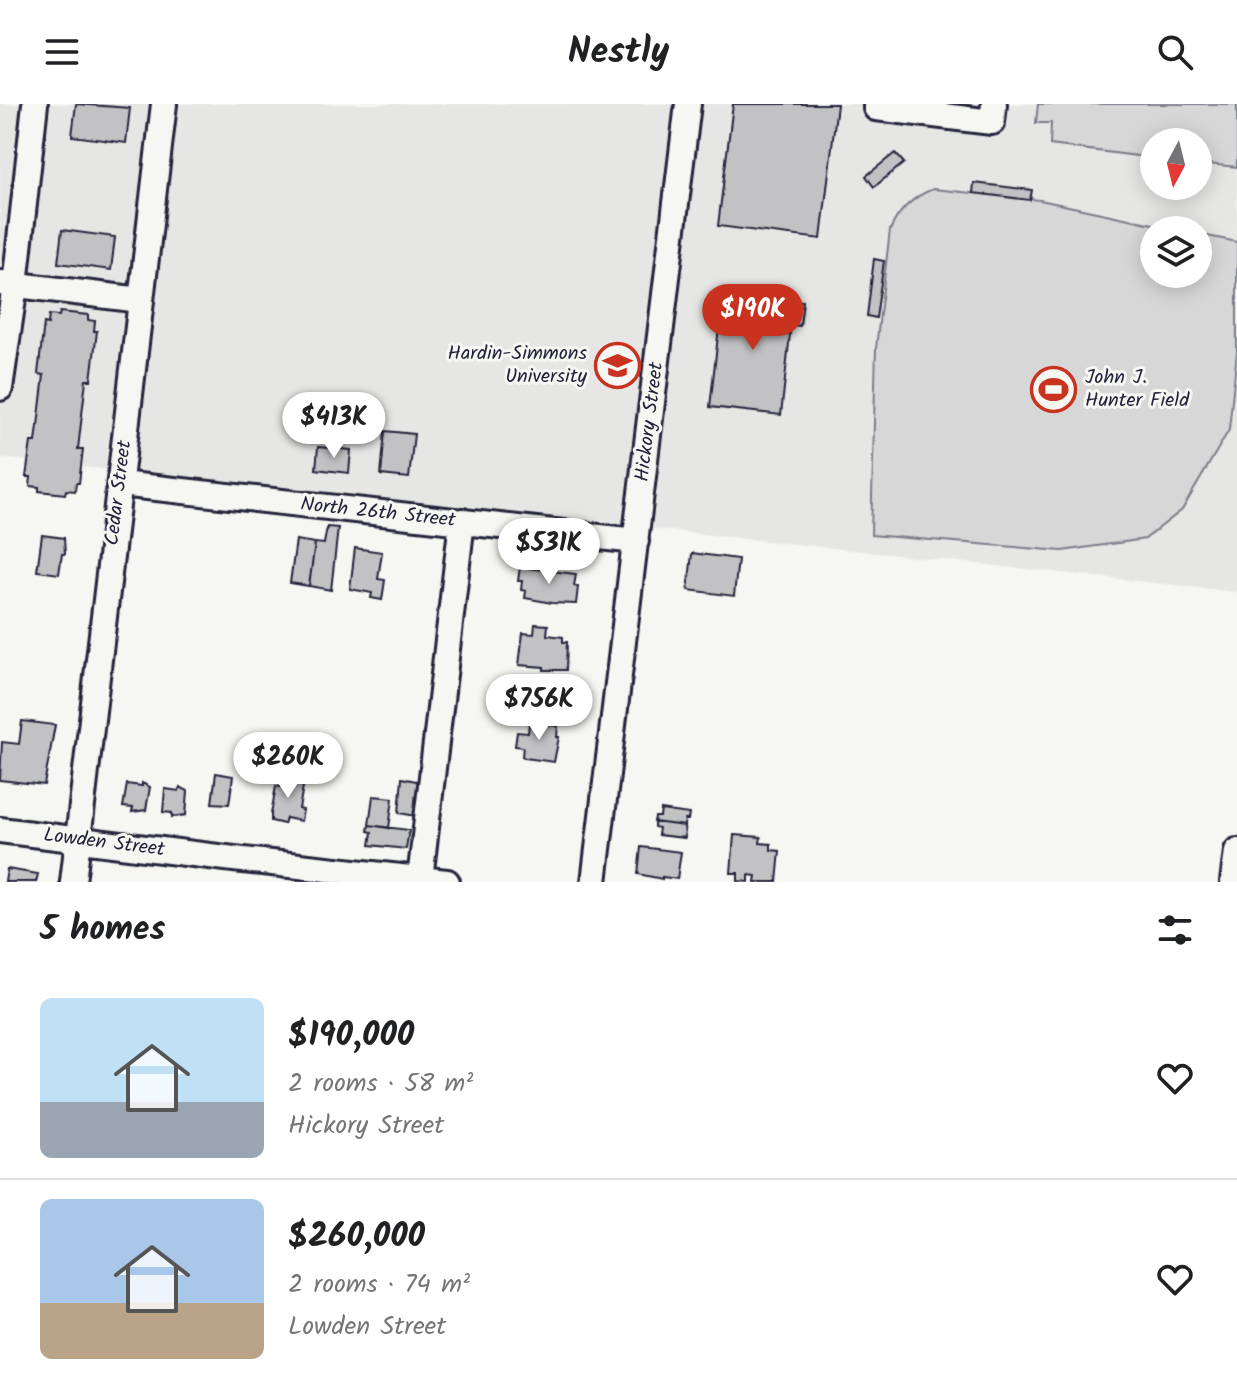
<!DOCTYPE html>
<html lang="en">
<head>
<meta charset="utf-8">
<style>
  :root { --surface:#fff; --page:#f2f2f2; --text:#202124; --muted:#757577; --line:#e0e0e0; --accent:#c8321e }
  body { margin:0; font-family:Kalam,sans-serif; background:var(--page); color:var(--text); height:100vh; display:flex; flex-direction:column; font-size:30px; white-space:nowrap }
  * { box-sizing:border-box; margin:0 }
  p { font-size:26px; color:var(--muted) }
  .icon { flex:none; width:44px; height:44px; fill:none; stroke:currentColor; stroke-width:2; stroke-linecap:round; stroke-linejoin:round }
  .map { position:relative; height:778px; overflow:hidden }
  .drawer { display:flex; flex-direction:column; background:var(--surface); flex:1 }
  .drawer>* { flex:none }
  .needle { width:52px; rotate:187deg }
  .buttons { position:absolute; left:1140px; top:24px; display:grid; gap:16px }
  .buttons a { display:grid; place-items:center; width:72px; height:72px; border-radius:50%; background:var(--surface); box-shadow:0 4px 20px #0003; font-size:40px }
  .price { position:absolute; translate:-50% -68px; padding:0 18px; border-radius:28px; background:#fff; color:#222; font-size:26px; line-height:52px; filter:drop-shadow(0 2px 4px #0008) }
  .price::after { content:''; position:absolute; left:50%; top:48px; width:24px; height:18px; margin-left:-12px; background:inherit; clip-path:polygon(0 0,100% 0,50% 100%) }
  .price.current { background:var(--accent); color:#fff }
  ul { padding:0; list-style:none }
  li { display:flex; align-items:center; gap:24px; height:200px; padding:0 40px }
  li+li { border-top:2px solid var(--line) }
  li span { display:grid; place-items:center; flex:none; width:224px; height:160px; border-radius:12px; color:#555 }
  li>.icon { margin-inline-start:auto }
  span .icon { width:96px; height:96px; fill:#fffc; stroke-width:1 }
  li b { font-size:34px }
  h2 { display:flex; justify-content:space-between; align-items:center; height:96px; padding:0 40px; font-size:34px }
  header { display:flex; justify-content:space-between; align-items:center; height:104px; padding:0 40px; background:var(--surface); font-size:36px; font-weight:700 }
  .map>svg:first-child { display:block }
  .built { fill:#e6e6e4; fill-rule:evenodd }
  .green { fill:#d7d7d7; stroke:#7c7c89; stroke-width:2 }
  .building { fill:#c2c2c4; stroke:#22223b; stroke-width:2 }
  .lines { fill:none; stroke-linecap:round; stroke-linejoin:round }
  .minor-casing { stroke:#22223b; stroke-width:30 }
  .minor { stroke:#f6f6f2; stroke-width:24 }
  .labels { text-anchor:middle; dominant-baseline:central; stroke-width:6; stroke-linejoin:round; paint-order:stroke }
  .poi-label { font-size:20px; fill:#22223b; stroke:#f6f6f2; text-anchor:end }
  .street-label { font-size:20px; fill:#22223b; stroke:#f6f6f2 }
</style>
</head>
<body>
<header><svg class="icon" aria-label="menu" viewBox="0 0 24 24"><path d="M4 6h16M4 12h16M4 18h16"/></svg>Nestly<svg class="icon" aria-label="search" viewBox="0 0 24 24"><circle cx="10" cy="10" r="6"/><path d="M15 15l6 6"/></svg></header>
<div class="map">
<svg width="1237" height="778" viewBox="0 0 1237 778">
  <rect width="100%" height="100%" fill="#f6f6f2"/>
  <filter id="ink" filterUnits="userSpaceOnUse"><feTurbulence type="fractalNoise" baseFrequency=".0125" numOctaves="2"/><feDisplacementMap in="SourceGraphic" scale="16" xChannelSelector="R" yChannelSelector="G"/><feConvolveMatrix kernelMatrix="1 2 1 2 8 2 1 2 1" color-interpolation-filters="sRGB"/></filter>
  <g filter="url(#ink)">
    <path class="built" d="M0 0H1237V488L0 354ZM1154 38H1198V82H1154ZM1154 126H1198V170H1154Z"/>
    <path class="green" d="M1038 0H1237V63L1198 59V38H1154V54L1050 41 1051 19H1036Z
      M933 85 1040 96 1181 126H1154V170H1198V130L1237 138V247L1229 326 1182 406 1145 435 1062 447 871 431 876 244 890 126C899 106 912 93 933 85Z"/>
    <path class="building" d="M76 0 130 4 126 39 72 32Z
      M733 0H837L821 135 718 122Z
      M895 49 904 59 874 83 866 72Z
      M974 79 1032 86 1030 96 973 89Z
      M62 126 115 133 111 166 58 159Z
      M874 155 884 157 876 214 867 212Z
      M723 187 803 197 800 222 791 221 781 311 710 303Z
      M60 208 88 211V216L95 217 94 227H97L91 276H86L78 345H83L79 379H76L75 387 66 386 65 390 39 387V383L30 382 31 373H26L31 338H36L44 271 38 270 44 219 48 220 49 211 59 212Z
      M385 327 414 330 409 374 381 371Z
      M318 343 351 346 349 369 316 365Z
      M327 423 338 424 331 486 309 482 315 439 324 440Z
      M42 431 64 434 65 450H62L59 470 37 467Z
      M296 436 315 439 309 482 290 479Z
      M355 444 382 448 378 475 385 476 382 496 371 494 372 489 350 485Z
      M692 449 738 455 734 492 688 486Z
      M520 463 576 470 574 482 578 483 576 500 552 499 525 494 526 487 521 486 522 477H518Z
      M535 520 548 521 547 531 563 533V538H567L566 566H544V563L519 561 523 529 534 530Z
      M22 617 55 621 44 681 0 676 2 638 19 640Z
      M529 619 558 622 557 633H559L554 658 525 654 522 652 523 643 515 642 517 628 528 629Z
      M284 667 296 670 295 676 304 677 299 705 303 706 301 717 286 714 284 720 271 717V710L276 682 281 683Z
      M216 669 233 672 229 700 212 699Z
      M402 674 421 678 416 712 399 709Z
      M142 679 150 683 146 706 132 708 133 704 123 703 127 680 142 682Z
      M180 683 188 687 186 711 172 713V709L163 708 165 685 179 687Z
      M373 692 393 694 389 724 369 721Z
      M661 706 689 710 688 716H685L684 722 654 718 655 713H660Z
      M654 718 684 722 685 734 658 731 659 724 654 723Z
      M369 721 409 726 406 745 370 741 372 728 368 727Z
      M734 731 761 733 760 739 771 740V746L780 747 777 778H755L756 772 749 771V778L738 777V769H731Z
      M641 743 681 748 677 775 662 773V775L638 770Z
      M7 765 38 770 36 778H5Z"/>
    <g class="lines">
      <defs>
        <path id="minor" d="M876 0V4L992 18 994 0
          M1 179 141 196
          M0 284 15 181 35 0
          M120 380 636 437
          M0 726 234 755 447 778
          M420 775 462 417
          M73 778 164 0
          M594 778 688 0
          M1233 778 1237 747"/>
      </defs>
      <use href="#minor" class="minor-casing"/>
      <use href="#minor" class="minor"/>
    </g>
  </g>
  <defs>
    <symbol id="university-ring" viewBox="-11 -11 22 22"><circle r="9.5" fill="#f6f6f2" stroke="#c8321e" stroke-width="1.5"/><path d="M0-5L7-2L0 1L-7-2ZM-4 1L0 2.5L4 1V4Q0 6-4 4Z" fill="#c8321e"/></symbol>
    <symbol id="stadium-ring" viewBox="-11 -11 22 22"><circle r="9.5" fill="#f6f6f2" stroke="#c8321e" stroke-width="1.5"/><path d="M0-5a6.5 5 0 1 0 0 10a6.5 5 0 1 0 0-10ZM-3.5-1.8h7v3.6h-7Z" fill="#c8321e"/></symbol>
  </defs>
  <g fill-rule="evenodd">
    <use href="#university-ring" x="592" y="236" width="51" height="51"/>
    <use href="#stadium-ring" x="1028" y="260" width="51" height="51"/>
  </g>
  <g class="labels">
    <g class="poi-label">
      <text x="587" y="250">Hardin-Simmons<tspan x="587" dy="23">University</tspan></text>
      <text x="1085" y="274" text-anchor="start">John J.<tspan x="1085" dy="23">Hunter Field</tspan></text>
    </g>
    <g class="street-label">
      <text transform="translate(650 318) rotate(-83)">Hickory Street</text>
      <text transform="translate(119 389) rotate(-83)">Cedar Street</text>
      <text transform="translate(378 409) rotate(6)">North 26th Street</text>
      <text transform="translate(104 739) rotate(7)">Lowden Street</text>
    </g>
  </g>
</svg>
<div class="buttons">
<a><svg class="needle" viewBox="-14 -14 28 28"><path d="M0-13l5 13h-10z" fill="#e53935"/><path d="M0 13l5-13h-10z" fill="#757577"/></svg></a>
<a><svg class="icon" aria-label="layers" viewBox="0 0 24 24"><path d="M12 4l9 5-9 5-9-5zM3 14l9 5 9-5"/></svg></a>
</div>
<b class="price current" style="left:753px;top:248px">$190K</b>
<b class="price" style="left:334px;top:356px">$413K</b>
<b class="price" style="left:549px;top:482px">$531K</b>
<b class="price" style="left:539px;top:638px">$756K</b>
<b class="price" style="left:288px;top:696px">$260K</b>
</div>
<section class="drawer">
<h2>5 homes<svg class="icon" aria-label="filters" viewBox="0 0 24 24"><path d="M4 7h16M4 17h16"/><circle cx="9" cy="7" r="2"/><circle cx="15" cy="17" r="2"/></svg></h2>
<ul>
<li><span style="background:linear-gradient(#bfe0f5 65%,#9aa5b1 0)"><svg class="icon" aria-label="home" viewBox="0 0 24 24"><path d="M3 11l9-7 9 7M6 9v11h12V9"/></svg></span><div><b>$190,000</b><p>2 rooms · 58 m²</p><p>Hickory Street</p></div><svg class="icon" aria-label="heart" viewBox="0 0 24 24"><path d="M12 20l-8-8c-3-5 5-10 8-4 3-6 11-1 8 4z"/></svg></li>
<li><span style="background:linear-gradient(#a9c7e8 65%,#b9a48a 0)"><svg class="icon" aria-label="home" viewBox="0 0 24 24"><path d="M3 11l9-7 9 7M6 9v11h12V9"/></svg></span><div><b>$260,000</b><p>2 rooms · 74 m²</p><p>Lowden Street</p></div><svg class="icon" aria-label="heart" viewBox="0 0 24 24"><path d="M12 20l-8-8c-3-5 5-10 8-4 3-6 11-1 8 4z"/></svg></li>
</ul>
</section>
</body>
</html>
